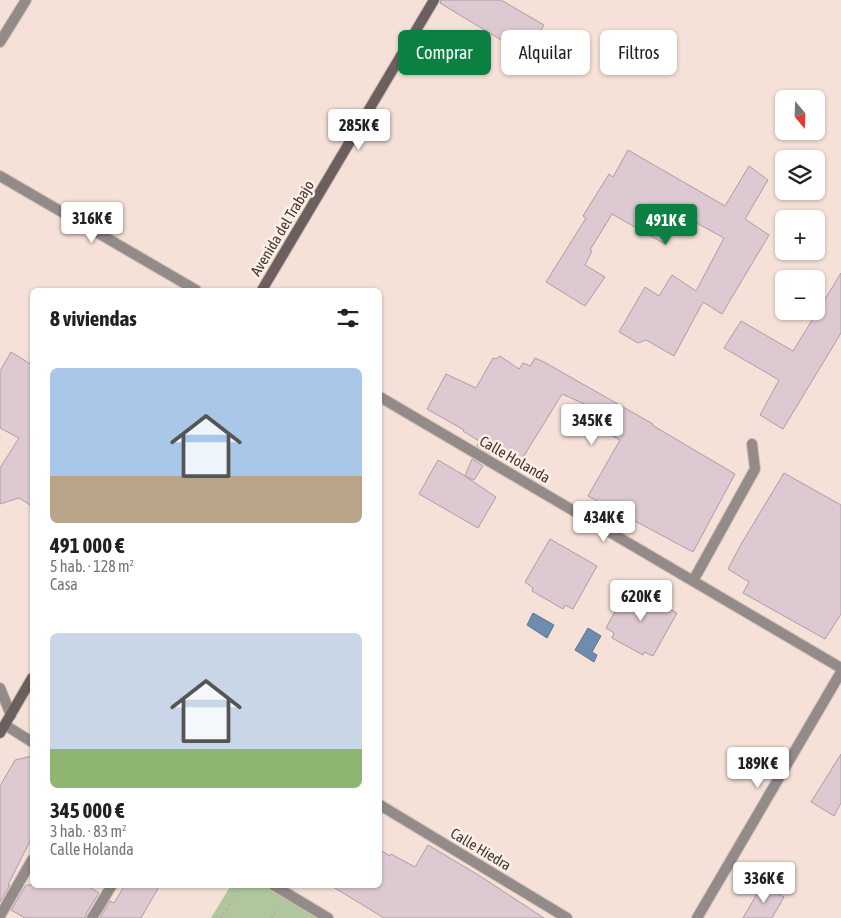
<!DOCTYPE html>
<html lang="es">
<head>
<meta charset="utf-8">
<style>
  :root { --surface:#fff; --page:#f2f2f2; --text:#202124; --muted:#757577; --accent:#0b8043 }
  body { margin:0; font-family:"Asap Condensed",sans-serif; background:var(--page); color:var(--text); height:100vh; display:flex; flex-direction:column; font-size:19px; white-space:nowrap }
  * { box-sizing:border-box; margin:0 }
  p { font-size:16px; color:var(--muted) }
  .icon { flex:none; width:28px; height:28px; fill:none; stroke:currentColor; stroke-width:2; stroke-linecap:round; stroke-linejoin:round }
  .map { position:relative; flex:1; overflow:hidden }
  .drawer { position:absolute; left:30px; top:288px; width:352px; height:600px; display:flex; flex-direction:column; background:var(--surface); border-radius:8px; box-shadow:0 1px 4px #0004 }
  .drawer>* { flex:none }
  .hud { position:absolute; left:398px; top:30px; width:368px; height:45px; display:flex; gap:10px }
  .needle { width:32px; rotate:161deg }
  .controls { position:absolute; left:775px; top:90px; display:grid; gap:10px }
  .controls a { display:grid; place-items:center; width:50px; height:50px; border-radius:8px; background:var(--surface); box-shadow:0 1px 4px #0004; font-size:25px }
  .price { position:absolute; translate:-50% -42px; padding:0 11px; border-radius:5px; background:#fff; color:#222; font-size:16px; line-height:32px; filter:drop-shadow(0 1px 2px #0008) }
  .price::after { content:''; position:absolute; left:50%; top:30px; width:15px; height:11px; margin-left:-8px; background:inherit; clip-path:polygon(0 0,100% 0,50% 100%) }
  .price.active { background:var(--accent); color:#fff }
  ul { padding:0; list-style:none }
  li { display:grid; align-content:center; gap:10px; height:265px; padding:0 20px }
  li span { display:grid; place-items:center; height:155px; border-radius:8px; color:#555 }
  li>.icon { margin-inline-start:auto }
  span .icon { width:90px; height:90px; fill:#fffc; stroke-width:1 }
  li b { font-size:21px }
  h2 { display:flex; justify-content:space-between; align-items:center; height:60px; padding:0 20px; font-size:21px }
  .pill { padding:0 18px; border-radius:8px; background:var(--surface); box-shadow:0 1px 4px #0004; font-size:18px; line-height:45px }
  .pill.active { background:var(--accent); color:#fff }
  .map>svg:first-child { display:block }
  .green { fill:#b0c69c }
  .water { fill:#6c8daf; stroke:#5e748a }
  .building { fill:#ddc9d1; stroke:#af9ca4 }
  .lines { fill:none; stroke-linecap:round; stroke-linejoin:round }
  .street-casing { stroke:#d1bfb6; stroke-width:12 }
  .secondary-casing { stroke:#d1bfb6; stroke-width:12 }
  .path { stroke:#b8a9a1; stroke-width:3; stroke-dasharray:1 4; stroke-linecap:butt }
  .street { stroke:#938a8a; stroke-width:10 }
  .secondary { stroke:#6c5f5f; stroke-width:10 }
  .labels { text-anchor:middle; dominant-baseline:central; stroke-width:5; stroke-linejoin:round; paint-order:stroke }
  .street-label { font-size:15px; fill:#3f3834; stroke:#ffefe7 }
</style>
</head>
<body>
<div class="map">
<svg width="841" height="918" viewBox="0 0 841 918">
  <rect width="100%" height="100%" fill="#f5e1d7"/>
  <path class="green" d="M231 885H273L328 918H211Z"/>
  <path class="water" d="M533 613 554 625 547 638 527 625Z
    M588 628 601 636 592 652 597 655 594 662 575 650Z"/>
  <path class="building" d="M441 0H501L544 25 526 55 440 3Z
    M628 150 725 206 749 166 768 180 745 219 769 235 722 314 703 302 674 356 646 340 638 343 619 332 645 287 659 296 672 275 696 291 724 238 682 215 665 244 612 214 590 250 592 251 585 265 605 277 585 306 546 282 586 218 583 216 609 174 613 177Z
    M841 273V333L783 429 760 415 779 380 724 348 741 321 793 351Z
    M11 352 32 365V506L19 498 0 504V468L19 438 0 428V371Z
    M500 356 519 369 523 363 530 366 535 358 544 362 653 424 652 425 735 474 693 552 588 496 620 440 592 425 600 411 562 394 519 464 493 450 491 454 477 446 479 441 463 431 464 430 427 409 446 374 476 388 493 358 496 359Z
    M472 459 483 466 474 480 465 476Z
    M438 460 465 476 496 497 478 528 419 494Z
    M784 473 841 505V614L825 639 743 593 749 582 728 569 740 546Z
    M550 539 597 566 573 609 565 605 563 609 532 591 533 588 525 582Z
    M629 586 677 613 653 656 644 652 643 655 612 638 614 633 606 628Z
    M841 754V803L834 816 811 802Z
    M32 756V837L8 885H10L0 902V786L15 760Z
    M428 845 480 876 544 918H384L330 885H380V850L390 856 391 854 415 867Z
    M26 885H86L99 893 86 914 85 918H25L11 910Z
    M125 885H160L141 918H100L110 901 114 903Z
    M762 885 784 897 772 918H743Z"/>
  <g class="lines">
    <defs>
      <path id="street" d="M0 42 26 0
        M0 176 196 290
        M380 397 841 668
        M693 581 755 469 752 444
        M0 688 11 715
        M5 725 32 742
        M380 805 567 918
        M273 885 328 918
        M0 916 32 860
        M92 918 112 885
        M697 918 841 672"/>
      <path id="secondary" d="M262 290 434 0
        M0 733 32 678"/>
    </defs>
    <use href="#street" class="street-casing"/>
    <use href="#secondary" class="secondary-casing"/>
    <path class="path" d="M221 918 241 885
      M272 918 279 908"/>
    <use href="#street" class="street"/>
    <use href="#secondary" class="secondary"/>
  </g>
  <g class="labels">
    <g class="street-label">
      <text transform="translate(282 228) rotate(-59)">Avenida del Trabajo</text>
      <text transform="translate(515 459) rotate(30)">Calle Holanda</text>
      <text transform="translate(481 849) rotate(31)">Calle Hiedra</text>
    </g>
  </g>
</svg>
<div class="controls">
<a><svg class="needle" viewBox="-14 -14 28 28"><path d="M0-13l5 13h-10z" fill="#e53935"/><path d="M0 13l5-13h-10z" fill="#757577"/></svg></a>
<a><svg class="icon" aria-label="layers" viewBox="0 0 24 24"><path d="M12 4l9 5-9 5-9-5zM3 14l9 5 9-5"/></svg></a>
<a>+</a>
<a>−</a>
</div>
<b class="price" style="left:359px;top:151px">285K €</b>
<b class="price" style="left:92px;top:244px">316K €</b>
<b class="price active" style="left:666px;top:246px">491K €</b>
<b class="price" style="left:592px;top:446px">345K €</b>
<b class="price" style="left:604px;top:543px">434K €</b>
<b class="price" style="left:641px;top:622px">620K €</b>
<b class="price" style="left:758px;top:789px">189K €</b>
<b class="price" style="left:764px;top:904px">336K €</b>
<div class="hud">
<a class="pill active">Comprar</a>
<a class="pill">Alquilar</a>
<a class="pill">Filtros</a>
</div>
<section class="drawer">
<h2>8 viviendas<svg class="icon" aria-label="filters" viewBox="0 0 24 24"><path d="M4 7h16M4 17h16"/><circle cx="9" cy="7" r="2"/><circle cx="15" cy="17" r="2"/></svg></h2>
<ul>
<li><span style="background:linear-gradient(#a9c7e8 70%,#b9a48a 0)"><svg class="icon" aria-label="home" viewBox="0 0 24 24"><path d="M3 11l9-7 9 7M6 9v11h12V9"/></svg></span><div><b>491 000 €</b><p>5 hab. · 128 m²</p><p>Casa</p></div></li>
<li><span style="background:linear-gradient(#c9d6e8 75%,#8fb573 0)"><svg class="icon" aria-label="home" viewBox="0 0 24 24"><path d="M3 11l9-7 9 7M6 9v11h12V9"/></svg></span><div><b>345 000 €</b><p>3 hab. · 83 m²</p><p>Calle Holanda</p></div></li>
</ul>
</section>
</div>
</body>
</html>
